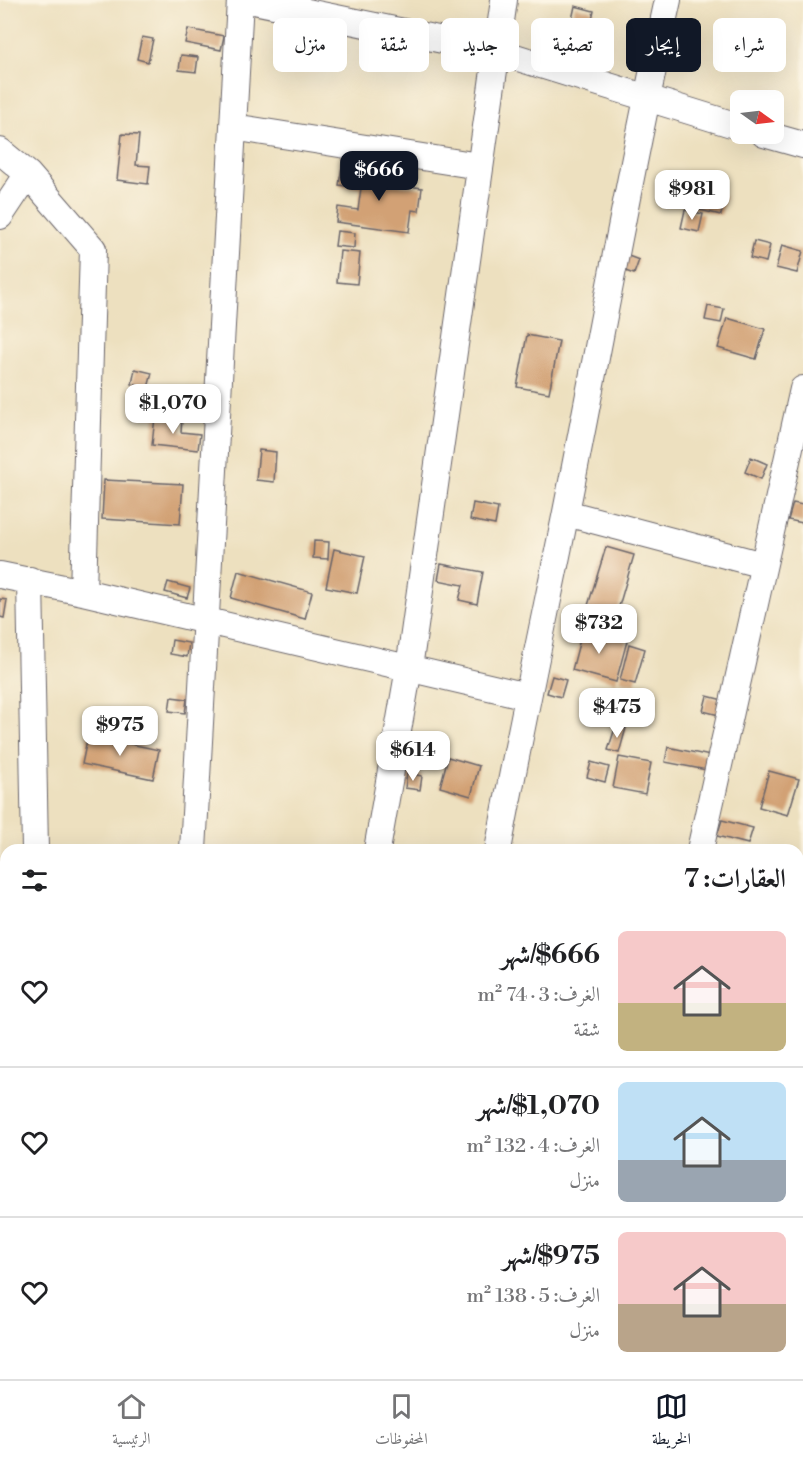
<!DOCTYPE html>
<html lang="ar">
<head>
<meta charset="utf-8">
<style>
  :root { --surface:#fff; --page:#f2f2f2; --text:#202124; --muted:#757577; --line:#e0e0e0; --accent:#111827 }
  body { margin:0; font-family:"Libre Bodoni",Amiri,serif; background:var(--page); color:var(--text); direction:rtl; height:100vh; display:flex; flex-direction:column; font-size:22px; white-space:nowrap }
  * { box-sizing:border-box; margin:0 }
  p { font-size:20px; color:var(--muted) }
  .icon { flex:none; width:33px; height:33px; fill:none; stroke:currentColor; stroke-width:2; stroke-linecap:round; stroke-linejoin:round }
  .map { position:relative; flex:1; overflow:hidden; direction:ltr }
  .drawer { position:absolute; left:0px; top:844px; width:804px; height:536px; display:flex; flex-direction:column; background:var(--surface); border-radius:18px 18px 0 0; box-shadow:0 6px 24px #0002; direction:rtl }
  .drawer>* { flex:none }
  .top-card { position:absolute; left:18px; top:18px; width:768px; height:54px; direction:rtl; display:flex; gap:12px }
  .needle { width:39px; rotate:104deg }
  .controls { position:absolute; left:730px; top:90px; display:grid; gap:12px }
  .controls a { display:grid; place-items:center; width:54px; height:54px; border-radius:9px; background:var(--surface); box-shadow:0 6px 24px #0002; font-size:30px }
  .price { position:absolute; translate:-50% -51px; padding:0 14px; border-radius:12px; background:#fff; color:#222; font-size:20px; line-height:39px; filter:drop-shadow(0 2px 3px #0008) }
  .price::after { content:''; position:absolute; left:50%; top:36px; width:18px; height:14px; margin-left:-9px; background:inherit; clip-path:polygon(0 0,100% 0,50% 100%) }
  .price.active { background:var(--accent); color:#fff }
  ul { padding:0; list-style:none }
  li { display:flex; align-items:center; gap:18px; height:150px; padding:0 18px }
  li+li { border-top:2px solid var(--line) }
  li span { display:grid; place-items:center; flex:none; width:168px; height:120px; border-radius:9px; color:#555 }
  li>.icon { margin-inline-start:auto }
  span .icon { width:72px; height:72px; fill:#fffc; stroke-width:1 }
  li b { font-size:26px }
  h2 { display:flex; justify-content:space-between; align-items:center; height:72px; padding:0 18px; font-size:26px }
  .chip { padding:0 21px; border-radius:9px; background:var(--surface); box-shadow:0 6px 24px #0002; font-size:21px; line-height:54px }
  .chip.active { background:var(--accent); color:#fff }
  .menu { display:flex; justify-content:space-around; align-items:center; height:84px; border-top:2px solid var(--line); background:var(--surface); font-size:16px; color:var(--muted) }
  .menu a { display:grid; justify-items:center; gap:3px }
  .menu .active { color:var(--accent) }
  .map>svg:first-child { display:block }
  .building { fill:#d2a174 }
  .lines { fill:none; stroke-linecap:round; stroke-linejoin:round }
  .minor-casing { stroke:#696469; stroke-width:28 }
  .minor { stroke:#fff; stroke-width:26 }
</style>
</head>
<body>
<div class="map">
<svg width="803" height="1379" viewBox="0 0 803 1379">
  <rect width="100%" height="100%" fill="#fcf5e5"/>
  <filter id="ink" filterUnits="userSpaceOnUse"><feTurbulence type="fractalNoise" baseFrequency=".0167" numOctaves="2"/><feDisplacementMap in="SourceGraphic" scale="12" xChannelSelector="R" yChannelSelector="G"/><feConvolveMatrix kernelMatrix="1 2 1 2 8 2 1 2 1" color-interpolation-filters="sRGB"/></filter>
  <filter id="wash" filterUnits="userSpaceOnUse"><feTurbulence type="fractalNoise" baseFrequency=".008" numOctaves="4" result="noise"/><feDisplacementMap in="SourceGraphic" scale="24" xChannelSelector="R" yChannelSelector="G"/><feGaussianBlur stdDeviation="1.35" result="paint"/><feColorMatrix in="noise" values="0 0 0 0 0 0 0 0 0 0 0 0 0 0 0 0 0 1.4 0 .05"/><feComposite in="paint" operator="in"/></filter>
  <g filter="url(#wash)">
    <rect width="100%" height="100%" fill="#ede0bf"/>
    <g id="blocks">
      <path class="building" d="M575 6 594 11 590 29 571 24Z
        M188 29 224 36 221 50 185 43Z
        M142 37 153 39 148 62 137 59Z
        M181 55 198 57 196 72 179 70Z
        M122 134 139 135 136 165 150 166 148 184 117 180Z
        M343 160 359 162 357 179 422 188 419 211 412 210 409 232 336 222 338 207 358 210 361 188 339 185Z
        M687 188 725 196 721 215 683 206Z
        M685 210 703 214 699 232 681 228Z
        M337 231 355 233 354 248 335 246Z
        M754 241 770 245 766 262 750 258Z
        M782 245 803 251 797 273 776 268Z
        M340 251 360 253 357 284 337 282Z
        M623 254 639 260 634 274 617 268Z
        M708 306 724 309 721 323 705 320Z
        M727 318 765 329 756 359 718 348Z
        M527 335 559 341 549 393 517 387Z
        M135 369 152 373 148 388 132 384Z
        M155 417 182 420 181 432 200 434 198 450 152 445Z
        M259 450 276 452 274 482 256 480Z
        M751 457 767 464 761 479 745 472Z
        M104 480 183 484 180 524 102 519Z
        M473 503 498 508 495 525 470 520Z
        M793 503 803 505V523L788 520Z
        M314 541 329 542 328 559 313 558Z
        M606 547 634 555 615 620 586 612Z
        M334 549 365 556 357 593 326 587Z
        M441 564 483 572 477 604 459 600 463 585 438 580Z
        M238 571 312 592 305 619 231 598Z
        M168 582 190 588 187 598 165 592Z
        M0 599 7 600 4 618 0 617Z
        M583 628 627 641 616 682 572 670Z
        M172 640 189 643 187 657 170 654Z
        M629 644 645 649 635 684 620 680Z
        M552 676 566 680 561 697 547 693Z
        M707 696 723 700 719 715 703 711Z
        M171 697 187 699 185 713 169 711Z
        M616 725 626 728 619 753 608 750Z
        M88 735 159 750 153 779 82 764Z
        M668 747 720 758 717 772 665 762Z
        M448 757 479 766 471 796 440 787Z
        M619 757 651 763 645 794 613 788Z
        M591 762 609 767 605 782 587 777Z
        M769 771 799 779 788 815 759 807Z
        M407 773 422 776 420 790 405 788Z
        M722 820 753 828 748 844 717 836Z
        M798 1034 803 1036V1053L798 1051Z
        M0 1338 6 1339V1374L0 1373Z
        M252 1374 272 1376V1379H251Z
        M622 1374H656L654 1379H620Z"/>
    </g>
  </g>
  <g filter="url(#ink)">
    <use href="#blocks" fill-opacity="0" stroke="#696469" stroke-width="1.5"/>
    <g class="lines">
      <defs>
        <path id="minor" d="M249 0 496 51 741 127
          M233 127 479 166
          M764 134 803 145
          M0 151 28 174
          M0 216 28 174 93 249 83 592
          M566 513 763 565
          M0 575 83 592 527 696
          M30 580 35 850
          M193 850 240 0
          M377 850 409 668 504 0
          M498 850C519 737 543 625 566 512 600 342 630 170 668 0
          M700 850 803 389
          M798 930 803 909
          M0 1115 6 1116
          M798 1242 803 1244
          M42 1374V1379
          M163 1379 164 1374
          M307 1379V1374
          M394 1379 395 1374
          M583 1379 584 1374
          M690 1379 692 1374"/>
      </defs>
      <use href="#minor" class="minor-casing"/>
      <use href="#minor" class="minor"/>
    </g>
  </g>
</svg>
<div class="controls">
<a><svg class="needle" viewBox="-14 -14 28 28"><path d="M0-13l5 13h-10z" fill="#e53935"/><path d="M0 13l5-13h-10z" fill="#757577"/></svg></a>
</div>
<b class="price active" style="left:379px;top:202px">$666</b>
<b class="price" style="left:692px;top:221px">$981</b>
<b class="price" style="left:173px;top:435px">$1,070</b>
<b class="price" style="left:599px;top:655px">$732</b>
<b class="price" style="left:617px;top:739px">$475</b>
<b class="price" style="left:120px;top:757px">$975</b>
<b class="price" style="left:413px;top:782px">$614</b>
<div class="top-card">
<a class="chip">شراء</a>
<a class="chip active">إيجار</a>
<a class="chip">تصفية</a>
<a class="chip">جديد</a>
<a class="chip">شقة</a>
<a class="chip">منزل</a>
</div>
<section class="drawer">
<h2>العقارات: 7<svg class="icon" aria-label="filters" viewBox="0 0 24 24"><path d="M4 7h16M4 17h16"/><circle cx="9" cy="7" r="2"/><circle cx="15" cy="17" r="2"/></svg></h2>
<ul>
<li><span style="background:linear-gradient(#f6c9c9 60%,#c2b280 0)"><svg class="icon" aria-label="home" viewBox="0 0 24 24"><path d="M3 11l9-7 9 7M6 9v11h12V9"/></svg></span><div><b>$666/شهر</b><p>الغرف: 3 · 74 m²</p><p>شقة</p></div><svg class="icon" aria-label="heart" viewBox="0 0 24 24"><path d="M12 20l-8-8c-3-5 5-10 8-4 3-6 11-1 8 4z"/></svg></li>
<li><span style="background:linear-gradient(#bfe0f5 65%,#9aa5b1 0)"><svg class="icon" aria-label="home" viewBox="0 0 24 24"><path d="M3 11l9-7 9 7M6 9v11h12V9"/></svg></span><div><b>$1,070/شهر</b><p>الغرف: 4 · 132 m²</p><p>منزل</p></div><svg class="icon" aria-label="heart" viewBox="0 0 24 24"><path d="M12 20l-8-8c-3-5 5-10 8-4 3-6 11-1 8 4z"/></svg></li>
<li><span style="background:linear-gradient(#f6c9c9 60%,#b9a48a 0)"><svg class="icon" aria-label="home" viewBox="0 0 24 24"><path d="M3 11l9-7 9 7M6 9v11h12V9"/></svg></span><div><b>$975/شهر</b><p>الغرف: 5 · 138 m²</p><p>منزل</p></div><svg class="icon" aria-label="heart" viewBox="0 0 24 24"><path d="M12 20l-8-8c-3-5 5-10 8-4 3-6 11-1 8 4z"/></svg></li>
</ul>
</section>
</div>
<nav class="menu">
<a class="active"><svg class="icon" aria-label="map" viewBox="0 0 24 24"><path d="M3 6l6-2 6 2 6-2v14l-6 2-6-2-6 2zM9 4v14M15 6v14"/></svg>الخريطة</a>
<a><svg class="icon" aria-label="saved" viewBox="0 0 24 24"><path d="M7 4h10v16l-5-4-5 4z"/></svg>المحفوظات</a>
<a><svg class="icon" aria-label="home" viewBox="0 0 24 24"><path d="M3 11l9-7 9 7M6 9v11h12V9"/></svg>الرئيسية</a>
</nav>
</body>
</html>
